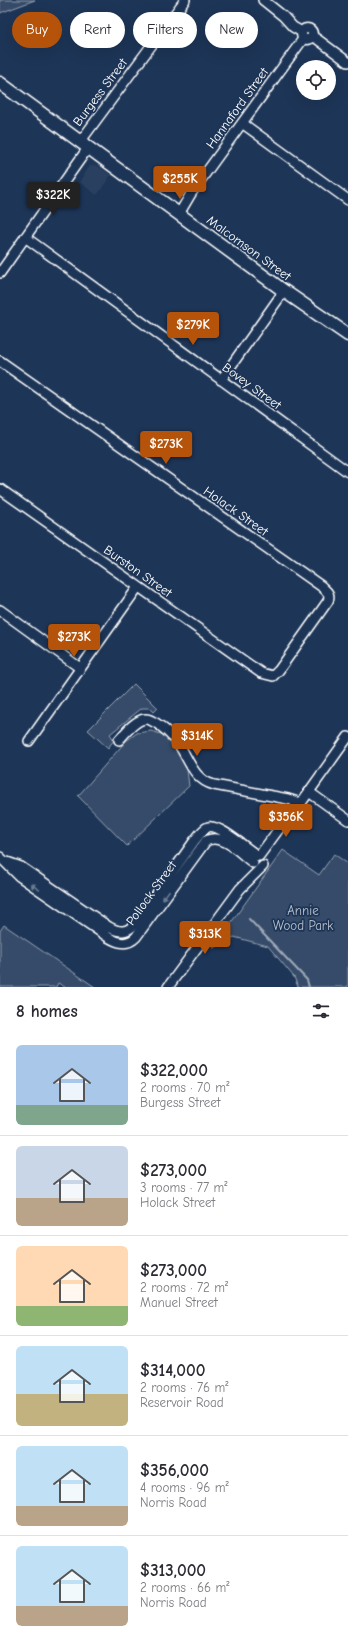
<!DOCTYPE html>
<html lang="en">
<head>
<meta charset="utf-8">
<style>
  :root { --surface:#fff; --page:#f2f2f3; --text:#2b2b33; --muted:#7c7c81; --line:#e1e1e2; --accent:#b45309 }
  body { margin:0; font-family:"Comic Neue",sans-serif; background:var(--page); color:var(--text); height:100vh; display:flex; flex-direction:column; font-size:15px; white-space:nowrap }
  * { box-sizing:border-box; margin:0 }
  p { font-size:13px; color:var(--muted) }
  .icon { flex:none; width:22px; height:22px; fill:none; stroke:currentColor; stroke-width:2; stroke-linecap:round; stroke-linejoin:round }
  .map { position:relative; height:987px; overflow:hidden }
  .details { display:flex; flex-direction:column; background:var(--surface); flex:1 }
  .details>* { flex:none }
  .banner { position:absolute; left:12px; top:12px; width:324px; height:36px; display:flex; gap:8px }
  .fabs { position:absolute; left:296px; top:60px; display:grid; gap:8px }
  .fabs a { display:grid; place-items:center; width:40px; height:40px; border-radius:50%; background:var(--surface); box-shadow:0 4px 16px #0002; font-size:20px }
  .price { position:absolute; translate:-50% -34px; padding:0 9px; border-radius:4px; background:var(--accent); color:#fff; font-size:13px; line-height:26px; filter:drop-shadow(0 1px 2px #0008) }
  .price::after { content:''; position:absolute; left:50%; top:24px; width:12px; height:9px; margin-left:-6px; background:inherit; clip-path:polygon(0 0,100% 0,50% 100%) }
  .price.active { background:#222; color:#fff }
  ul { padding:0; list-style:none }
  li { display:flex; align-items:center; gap:12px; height:100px; padding:0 16px }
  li+li { border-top:1px solid var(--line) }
  li span { display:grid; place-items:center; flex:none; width:112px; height:80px; border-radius:6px; color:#555 }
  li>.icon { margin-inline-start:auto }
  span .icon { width:48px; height:48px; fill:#fffc; stroke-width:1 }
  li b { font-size:17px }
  h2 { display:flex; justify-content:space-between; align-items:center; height:48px; padding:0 16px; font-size:17px }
  .chip { padding:0 14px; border-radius:18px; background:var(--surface); box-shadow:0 4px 16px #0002; font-size:14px; line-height:36px }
  .chip.active { background:var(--accent); color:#fff }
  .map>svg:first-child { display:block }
  .built { fill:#2a4161 }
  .green { fill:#364b69; stroke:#9aa5b4 }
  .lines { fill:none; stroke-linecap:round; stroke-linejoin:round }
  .stream { stroke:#a0aab8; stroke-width:2 }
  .minor-casing { stroke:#fff; stroke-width:12 }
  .major-casing { stroke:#fff; stroke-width:15 }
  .minor { stroke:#1d3557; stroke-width:9 }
  .major { stroke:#1d3557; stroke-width:12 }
  .oneway { fill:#6c7c92 }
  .labels { text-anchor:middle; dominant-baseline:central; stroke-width:3.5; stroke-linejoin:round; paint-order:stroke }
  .street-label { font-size:13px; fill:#fff; stroke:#1d3557 }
  .park-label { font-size:13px; fill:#b9c0ca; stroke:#1d3557 }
</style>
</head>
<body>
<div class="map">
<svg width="348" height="987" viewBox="0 0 348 987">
  <rect width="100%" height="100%" fill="#1d3557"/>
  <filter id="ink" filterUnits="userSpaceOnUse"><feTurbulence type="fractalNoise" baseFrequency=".025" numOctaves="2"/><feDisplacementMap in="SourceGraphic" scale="8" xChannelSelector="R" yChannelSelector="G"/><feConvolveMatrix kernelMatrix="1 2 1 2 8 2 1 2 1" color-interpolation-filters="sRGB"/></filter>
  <g filter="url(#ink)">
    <path class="built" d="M96 165 111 175 97 195 79 182 90 166Z"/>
    <path class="green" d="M0 0H35L0 13Z
      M134 684 158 708 154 712 150 708H142L110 734 114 740 108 748 88 730Z
      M151 731 164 735 174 745 187 770 189 786 127 846 78 796 126 741 137 733Z
      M283 850 319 875 334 854 348 864V987H298L294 977 268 946 234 937 213 948Z
      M4 925 95 987H65L58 983 56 987H0V931Z"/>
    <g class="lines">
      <path class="stream" d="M249 919 307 980 309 987"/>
      <defs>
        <path id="minor" d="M263 0 283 16 293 27 302 32
          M301.5 34a5.5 5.5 0 1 1 11 0a5.5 5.5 0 1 1-11 0Z
          M312 37 317 39 348 62
          M242 123 348 200
          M80 142 185 0
          M179 214 192 192 303 39
          M25 237 348 472
          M0 273 88 148
          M0 361 321 586C326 591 331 593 328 601L279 670 273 676 261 673 0 489
          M221 380 284 291
          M0 610 80 668
          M119 740C125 733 135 720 145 719 149 718 153 722 156 723 164 728 171 735 177 742 189 758 192 779 214 785L288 799 301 803
          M29 741 138 587
          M309 792 348 820
          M259 856 295 807 301 803 348 737
          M0 857 19 876 108 937C118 943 127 946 136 937L206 841C222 832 241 854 253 863
          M7 862 21 867 109 927C120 933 127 933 136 923L195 840C198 836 203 829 208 827 218 823 248 850 258 856
          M168 987 240 889 263 866"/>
        <path id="major" d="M0 83 284 291 348 335"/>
      </defs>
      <use href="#minor" class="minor-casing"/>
      <use href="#major" class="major-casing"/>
      <use href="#minor" class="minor"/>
      <use href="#major" class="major"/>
    </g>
    <defs><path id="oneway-solid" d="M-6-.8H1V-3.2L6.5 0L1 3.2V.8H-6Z"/></defs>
    <g class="oneway">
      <use href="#oneway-solid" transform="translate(35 887) rotate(-145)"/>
      <use href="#oneway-solid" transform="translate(166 895) rotate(126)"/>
    </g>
  </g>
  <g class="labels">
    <g class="street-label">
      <text transform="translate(100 92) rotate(-53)">Burgess Street</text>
      <text transform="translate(237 108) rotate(-54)">Hannaford Street</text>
      <text transform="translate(249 248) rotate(36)">Malcomson Street</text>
      <text transform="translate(252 386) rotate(36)">Bovey Street</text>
      <text transform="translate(236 511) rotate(35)">Holack Street</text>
      <text transform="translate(138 571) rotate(35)">Burston Street</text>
      <text transform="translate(151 893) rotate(-54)">Pollock Street</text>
    </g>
    <g class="park-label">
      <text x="303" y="910">Annie<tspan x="303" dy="15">Wood Park</tspan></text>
    </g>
  </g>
</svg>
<div class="fabs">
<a><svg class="icon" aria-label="locate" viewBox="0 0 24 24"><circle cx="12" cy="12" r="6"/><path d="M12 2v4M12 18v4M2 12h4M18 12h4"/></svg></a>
</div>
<b class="price" style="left:180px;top:200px">$255K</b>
<b class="price active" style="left:53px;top:216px">$322K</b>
<b class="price" style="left:193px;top:346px">$279K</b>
<b class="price" style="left:166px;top:465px">$273K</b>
<b class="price" style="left:74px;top:658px">$273K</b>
<b class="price" style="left:197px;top:757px">$314K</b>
<b class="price" style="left:286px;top:838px">$356K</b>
<b class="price" style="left:205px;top:955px">$313K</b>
<div class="banner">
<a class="chip active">Buy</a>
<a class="chip">Rent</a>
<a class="chip">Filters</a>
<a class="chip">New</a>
</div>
</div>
<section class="details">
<h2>8 homes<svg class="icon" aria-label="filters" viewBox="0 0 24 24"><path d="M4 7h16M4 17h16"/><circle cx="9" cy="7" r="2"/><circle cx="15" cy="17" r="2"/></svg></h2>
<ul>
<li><span style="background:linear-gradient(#a9c7e8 75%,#7fa58c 0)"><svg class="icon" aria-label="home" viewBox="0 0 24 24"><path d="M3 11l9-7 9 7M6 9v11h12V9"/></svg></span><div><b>$322,000</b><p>2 rooms · 70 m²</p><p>Burgess Street</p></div></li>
<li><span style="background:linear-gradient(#c9d6e8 65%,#b9a48a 0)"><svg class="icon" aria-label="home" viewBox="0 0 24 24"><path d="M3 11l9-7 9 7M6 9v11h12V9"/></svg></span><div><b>$273,000</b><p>3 rooms · 77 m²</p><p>Holack Street</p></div></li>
<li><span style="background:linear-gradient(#ffd9b3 75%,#8fb573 0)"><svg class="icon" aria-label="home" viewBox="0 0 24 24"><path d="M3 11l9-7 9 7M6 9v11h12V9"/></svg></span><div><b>$273,000</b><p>2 rooms · 72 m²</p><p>Manuel Street</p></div></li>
<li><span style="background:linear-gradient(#bfe0f5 60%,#c2b280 0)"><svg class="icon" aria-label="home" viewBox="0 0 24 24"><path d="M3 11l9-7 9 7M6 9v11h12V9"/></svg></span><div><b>$314,000</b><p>2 rooms · 76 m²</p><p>Reservoir Road</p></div></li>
<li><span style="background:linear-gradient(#bfe0f5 75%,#b9a48a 0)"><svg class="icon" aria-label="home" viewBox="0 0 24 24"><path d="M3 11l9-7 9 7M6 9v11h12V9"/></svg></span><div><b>$356,000</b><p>4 rooms · 96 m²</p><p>Norris Road</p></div></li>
<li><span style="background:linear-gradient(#bfe0f5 75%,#b9a48a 0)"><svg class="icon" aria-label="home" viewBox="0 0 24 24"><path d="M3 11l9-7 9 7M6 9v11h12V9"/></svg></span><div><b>$313,000</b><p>2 rooms · 66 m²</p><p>Norris Road</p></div></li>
</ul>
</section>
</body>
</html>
